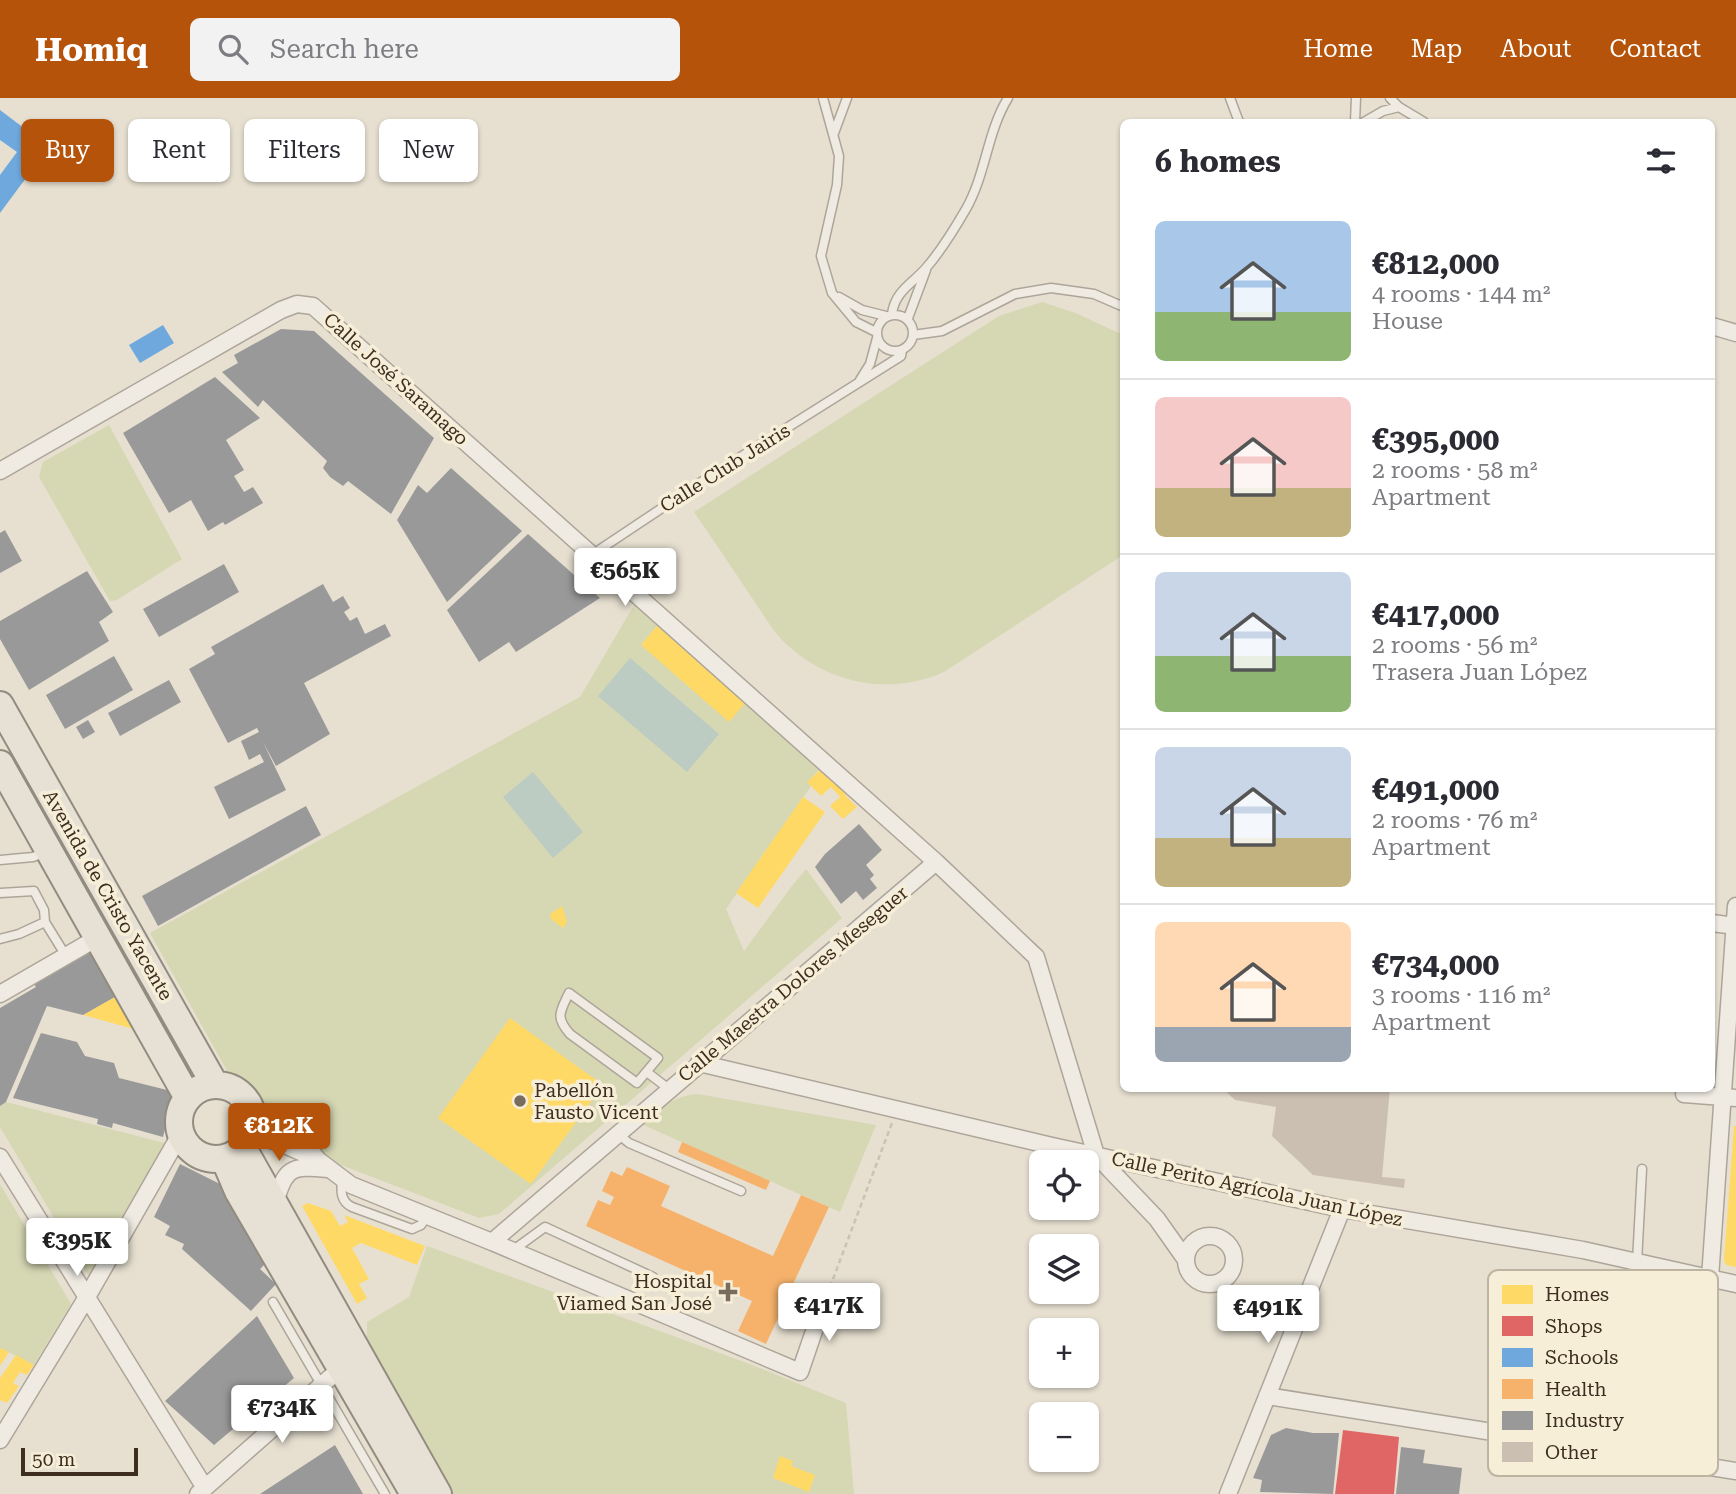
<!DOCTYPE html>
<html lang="en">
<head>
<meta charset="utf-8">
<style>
  :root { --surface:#fff; --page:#f2f2f3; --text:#2b2b33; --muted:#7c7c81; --line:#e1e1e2; --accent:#b45309 }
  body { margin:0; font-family:"Roboto Serif",serif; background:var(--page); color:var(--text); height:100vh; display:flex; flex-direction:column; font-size:26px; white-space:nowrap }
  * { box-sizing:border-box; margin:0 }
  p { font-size:23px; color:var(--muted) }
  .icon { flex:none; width:38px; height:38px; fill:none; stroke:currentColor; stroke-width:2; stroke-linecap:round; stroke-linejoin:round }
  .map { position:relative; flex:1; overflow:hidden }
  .sheet { position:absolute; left:1120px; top:21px; width:595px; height:973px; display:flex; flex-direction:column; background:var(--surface); border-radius:10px; box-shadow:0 2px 5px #0004 }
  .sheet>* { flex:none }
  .guide { position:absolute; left:21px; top:21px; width:665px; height:63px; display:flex; gap:14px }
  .buttons { position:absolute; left:1029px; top:1052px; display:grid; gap:14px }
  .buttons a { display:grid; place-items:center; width:70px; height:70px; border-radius:10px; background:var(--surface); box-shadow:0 2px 5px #0004; font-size:35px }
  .scale { position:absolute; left:21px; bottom:18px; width:117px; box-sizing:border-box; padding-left:7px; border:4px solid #3d2e20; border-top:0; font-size:19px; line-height:24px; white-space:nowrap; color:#3d2e20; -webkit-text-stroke:5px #f7eed8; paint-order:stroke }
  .price { position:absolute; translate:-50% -60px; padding:0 16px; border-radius:7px; background:#fff; color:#222; font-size:23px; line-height:46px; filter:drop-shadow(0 2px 4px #0008) }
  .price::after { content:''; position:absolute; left:50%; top:42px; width:21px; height:16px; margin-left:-10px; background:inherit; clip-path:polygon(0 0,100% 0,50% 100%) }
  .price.selected { background:var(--accent); color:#fff }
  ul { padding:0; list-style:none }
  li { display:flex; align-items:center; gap:21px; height:175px; padding:0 35px }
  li+li { border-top:2px solid var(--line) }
  li span { display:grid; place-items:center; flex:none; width:196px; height:140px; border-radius:10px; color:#555 }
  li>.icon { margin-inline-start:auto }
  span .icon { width:84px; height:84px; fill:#fffc; stroke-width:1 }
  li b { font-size:30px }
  h2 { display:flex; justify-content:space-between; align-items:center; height:84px; padding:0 35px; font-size:30px }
  .pill { padding:0 24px; border-radius:10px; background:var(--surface); box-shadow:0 2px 5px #0004; font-size:24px; line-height:63px }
  .pill.selected { background:var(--accent); color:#fff }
  header { display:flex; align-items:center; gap:42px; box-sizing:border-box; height:98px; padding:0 35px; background:var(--accent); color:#fff }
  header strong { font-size:33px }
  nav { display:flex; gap:38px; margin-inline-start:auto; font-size:24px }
  .search { width:490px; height:63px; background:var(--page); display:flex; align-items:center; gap:18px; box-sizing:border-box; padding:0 24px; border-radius:10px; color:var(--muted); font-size:26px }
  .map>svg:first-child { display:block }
  .green { fill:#d6d7b3 }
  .water { fill:#bcccc2 }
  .homes { fill:#ffd966 }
  .shops { fill:#e06666 }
  .schools { fill:#6fa8dc }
  .health { fill:#f6b26b }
  .industry { fill:#999 }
  .building { fill:#cbbfb2 }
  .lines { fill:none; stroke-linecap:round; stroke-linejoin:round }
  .service-casing { stroke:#ada599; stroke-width:11 }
  .minor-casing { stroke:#ada599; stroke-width:19 }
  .primary-casing { stroke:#928b80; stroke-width:30 }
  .path { stroke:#c8c2b9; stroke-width:2.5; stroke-dasharray:5 3.5; stroke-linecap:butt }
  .service { stroke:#efebe3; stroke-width:8 }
  .minor { stroke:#efebe3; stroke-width:16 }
  .primary { stroke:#e6e1d4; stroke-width:26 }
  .poi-dot { fill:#786c5e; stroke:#f7eed8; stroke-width:2.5 }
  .labels { text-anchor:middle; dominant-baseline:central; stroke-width:7; stroke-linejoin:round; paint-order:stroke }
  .street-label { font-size:19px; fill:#3d2e20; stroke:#f7eed8 }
  .poi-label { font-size:19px; fill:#3d2e20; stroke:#f7eed8; text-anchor:start }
  .key { fill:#f7eed8; stroke:#bfb4a1; stroke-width:2 }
  .key-label { font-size:19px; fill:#3d2e20 }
</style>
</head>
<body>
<header>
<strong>Homiq</strong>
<div class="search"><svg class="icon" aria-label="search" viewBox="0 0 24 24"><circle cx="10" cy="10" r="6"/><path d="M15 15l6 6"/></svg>Search here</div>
<nav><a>Home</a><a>Map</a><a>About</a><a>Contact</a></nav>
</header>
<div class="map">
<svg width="1736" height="1396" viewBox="0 0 1736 1396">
  <rect width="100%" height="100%" fill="#e7e0d1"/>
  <path class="green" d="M1042 204 1078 216 1123 237V457L944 574C887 599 825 585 782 542 771 531 763 515 754 503 734 473 714 443 694 414L999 218Z
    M109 327 182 461 117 502 110 503 39 379 43 364Z
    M637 502 823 667 808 684 811 688 726 811 744 853 791 789 806 771 842 820 499 1116 479 1120 263 1037 150 835 580 599Z
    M698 996 876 1027 840 1114 641 1026C659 1012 674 997 698 996Z
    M6 1004 172 1047 90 1180 0 1029V1008Z
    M0 1086 71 1206 34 1267 0 1250Z
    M427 1148 747 1265 846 1305 854 1396H447L367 1251V1224L409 1199Z"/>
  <path class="water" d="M630 560 719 636 687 674 598 598Z
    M533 674 583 734 553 760 503 699Z"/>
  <path class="homes" d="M657 528 745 605 729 624 641 547Z
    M821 671 832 683 838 678 851 691 845 697 857 709 843 721 830 708 840 699 831 689 821 698 807 684Z
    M803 699 825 714 758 810 736 795Z
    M562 808 567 824 563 830 551 821 550 816Z
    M120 896 141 933 83 917Z
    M510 920 603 987 531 1086 438 1020Z
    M1734 1028H1736V1169L1726 1167 1724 1162Z
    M308 1105 331 1113 340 1128 348 1124 344 1117 425 1148 417 1167 361 1145 352 1150 369 1181 359 1186 367 1200 357 1206 302 1108Z
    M0 1250 9 1254 0 1268Z
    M16 1257 34 1267 27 1277 20 1274 13 1285 19 1288 7 1305 0 1302V1280Z
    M780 1358 793 1363 791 1368 815 1377 809 1394 773 1380Z"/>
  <path class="shops" d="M1343 1332 1399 1339 1394 1396H1335Z"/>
  <path class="schools" d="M0 12 49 49 0 115V77L17 54 0 42Z
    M163 227 174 245 140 265 129 247Z"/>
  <path class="health" d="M682 1044 770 1083 766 1092 678 1054Z
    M627 1069 670 1088 661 1108 773 1158 801 1097 829 1109 788 1197 800 1202 791 1221 780 1216 766 1246 738 1233 752 1203 586 1128 598 1102 610 1107 614 1099 602 1093 611 1073 622 1078Z"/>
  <path class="industry" d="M281 231 314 233 434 340 391 416 348 383 343 388 330 379 323 370 327 363 263 302 258 309 222 274 238 265 234 257Z
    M215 279 260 320 226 342 244 372 234 378 244 394 253 389 263 405 225 427 223 424 208 433 191 402 169 415 123 335Z
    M451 370 522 433 447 504 397 422 418 387 427 395Z
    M5 432 22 463 0 475V435Z
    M528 436 600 500 516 554 509 544 479 564 447 512Z
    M224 466 239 494 159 539 143 511Z
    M87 473 113 514 99 524 109 543 29 592 0 541V523Z
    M323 486 333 504 343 498 350 510 344 514 350 523 357 519 365 536 385 526 391 538 304 585 330 636 276 668 263 644 286 692 229 721 214 689 264 664 260 656 249 662 241 643 259 634 257 630 228 645 189 571 215 556 211 549Z
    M114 558 133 592 65 631 46 597Z
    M169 582 181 604 120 638 108 615Z
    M88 622 95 634 83 641 76 629Z
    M306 708 321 737 158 828 142 798Z
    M859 726 882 752 866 767 874 777 870 781 877 790 863 802 856 793 841 806 815 769 825 756Z
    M94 850 120 896 83 917 47 908 6 1004 0 1008V910L36 889 34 886Z
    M41 935 77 944 85 958 114 965 119 980 175 994 163 1039 113 1025 112 1030 97 1026 98 1021 13 1000Z
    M180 1066 220 1086 265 1166 260 1171 276 1186 251 1213 182 1151 184 1146 165 1137 170 1128 154 1119Z
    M257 1218 294 1280 214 1347 165 1303Z
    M1286 1330 1313 1335H1339L1333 1396 1260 1394 1262 1382 1253 1380 1271 1337Z
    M335 1347 363 1396H260Z
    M1401 1349 1425 1352 1423 1365 1462 1370 1459 1396H1396Z"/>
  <path class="building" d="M1222 990H1390L1382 1079 1405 1081 1404 1090 1313 1077 1272 1038 1276 1009 1235 1002Z"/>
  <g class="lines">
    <defs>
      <path id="service" d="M823 0 839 58 837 87 821 158 832 195 856 224 876 234
        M1230 0 1239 24
        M1390 0 1399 9 1424 24
        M1355 24 1356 0
        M1364 24 1383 13 1399 9
        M834 35 847 0
        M839 199 862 212 886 218
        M892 216C895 193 912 186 926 170 941 153 955 130 966 111 986 76 987 34 1008 0
        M877 235a18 18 0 1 1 36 0a18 18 0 1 1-36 0Z
        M908 220 926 172
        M913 237 942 233 1015 196 1051 190 1094 196 1124 209
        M860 282 870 266 877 240
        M593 456 704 382 901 258 902 252
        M0 762 33 759 46 754
        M0 795 34 793 44 812 45 824 19 836 0 841
        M45 824 66 858
        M569 895 658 960 637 985 570 936C555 919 560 914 569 895Z
        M648 975 669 991
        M618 1036 629 1045 741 1093
        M342 1081C341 1093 340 1103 352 1109L412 1131 421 1127 427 1118
        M512 1153 545 1129 653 1179
        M1637 1164 1642 1071
        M273 1204 385 1396"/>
      <path id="minor" d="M1712 228 1736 235
        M0 373 281 212 297 206 313 208 936 764 1036 859 1096 1057 1157 1121 1186 1162
        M1712 825 1736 828
        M0 896 97 840
        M699 965 1052 1048 1342 1111 1583 1152 1736 1186
        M1684 996 1736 1000
        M252 1013 297 1036 318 1062 351 1087 492 1144 936 764
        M251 1037 278 1044 314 1060
        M0 1059 205 1390
        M274 1107C286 1070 289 1067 328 1071
        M1186 1162a24 24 0 1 1 48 0a24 24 0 1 1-48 0Z
        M492 1144 800 1274 824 1204
        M1710 1180 1736 808
        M1267 1298 1736 1373
        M0 1342 87 1199 181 1035
        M198 1396 341 1270
        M1228 1396 1342 1111"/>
      <path id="primary" d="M0 607 215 987
        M0 666 188 1000
        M179 1024a37 37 0 1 1 74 0a37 37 0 1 1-74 0Z
        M243 1050 438 1396
        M224 1060 238 1093 414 1396"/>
    </defs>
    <use href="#service" class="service-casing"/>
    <use href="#minor" class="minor-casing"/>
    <use href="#primary" class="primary-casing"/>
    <path class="path" d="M830 1189 892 1025"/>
    <use href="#service" class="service"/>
    <use href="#minor" class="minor"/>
    <use href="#primary" class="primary"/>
  </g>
  <g class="poi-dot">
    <circle cx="520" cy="1003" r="7"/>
    <path d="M724.5 1183.5h7v7h7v7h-7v7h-7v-7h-7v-7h7z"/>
  </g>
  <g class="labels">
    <g class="street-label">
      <text transform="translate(396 281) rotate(42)">Calle José Saramago</text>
      <text transform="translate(725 370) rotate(-32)">Calle Club Jairis</text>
      <text transform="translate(108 797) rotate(60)">Avenida de Cristo Yacente</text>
      <text transform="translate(793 886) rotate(-40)">Calle Maestra Dolores Meseguer</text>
      <text transform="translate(1257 1091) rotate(12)">Calle Perito Agrícola Juan López</text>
    </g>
    <g class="poi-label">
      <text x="534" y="992">Pabellón<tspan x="534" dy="22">Fausto Vicent</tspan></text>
      <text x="712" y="1183" text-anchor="end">Hospital<tspan x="712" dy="22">Viamed San José</tspan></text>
    </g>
  </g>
  <rect x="1488" y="1172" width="230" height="206" rx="10" class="key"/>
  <rect x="1502" y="1187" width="31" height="19" fill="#ffd966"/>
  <rect x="1502" y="1218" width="31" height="20" fill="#e06666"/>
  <rect x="1502" y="1250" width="31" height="19" fill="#6fa8dc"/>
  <rect x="1502" y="1281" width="31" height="20" fill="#f6b26b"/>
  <rect x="1502" y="1313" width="31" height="19" fill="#999"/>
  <rect x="1502" y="1344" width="31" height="20" fill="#cbbfb2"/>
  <g class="key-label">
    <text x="1545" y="1203">Homes</text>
    <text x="1545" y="1235">Shops</text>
    <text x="1545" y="1266">Schools</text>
    <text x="1545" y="1298">Health</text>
    <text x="1545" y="1329">Industry</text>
    <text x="1545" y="1361">Other</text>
  </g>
</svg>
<div class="buttons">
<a><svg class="icon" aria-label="locate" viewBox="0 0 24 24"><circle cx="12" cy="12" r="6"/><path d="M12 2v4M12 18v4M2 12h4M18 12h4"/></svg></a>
<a><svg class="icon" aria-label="layers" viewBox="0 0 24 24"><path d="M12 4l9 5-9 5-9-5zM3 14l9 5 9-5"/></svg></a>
<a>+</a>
<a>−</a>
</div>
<div class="scale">50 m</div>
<b class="price" style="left:625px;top:510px">€565K</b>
<b class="price selected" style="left:279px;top:1065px">€812K</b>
<b class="price" style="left:77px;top:1180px">€395K</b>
<b class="price" style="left:829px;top:1245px">€417K</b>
<b class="price" style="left:1268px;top:1247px">€491K</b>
<b class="price" style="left:282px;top:1347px">€734K</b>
<div class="guide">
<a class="pill selected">Buy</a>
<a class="pill">Rent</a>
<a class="pill">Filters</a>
<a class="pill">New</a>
</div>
<section class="sheet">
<h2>6 homes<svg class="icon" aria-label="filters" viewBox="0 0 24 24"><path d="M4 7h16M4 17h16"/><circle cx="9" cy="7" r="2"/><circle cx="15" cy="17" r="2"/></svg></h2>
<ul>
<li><span style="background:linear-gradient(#a9c7e8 65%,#8fb573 0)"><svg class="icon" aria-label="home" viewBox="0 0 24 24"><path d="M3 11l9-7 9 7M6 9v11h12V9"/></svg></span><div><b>€812,000</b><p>4 rooms · 144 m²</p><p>House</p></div></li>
<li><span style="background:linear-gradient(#f6c9c9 65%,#c2b280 0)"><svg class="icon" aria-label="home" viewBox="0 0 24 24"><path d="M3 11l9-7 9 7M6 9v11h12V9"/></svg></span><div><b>€395,000</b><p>2 rooms · 58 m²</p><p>Apartment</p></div></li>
<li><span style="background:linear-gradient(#c9d6e8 60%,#8fb573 0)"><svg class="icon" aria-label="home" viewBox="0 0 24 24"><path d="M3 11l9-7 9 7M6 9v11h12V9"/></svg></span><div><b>€417,000</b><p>2 rooms · 56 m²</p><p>Trasera Juan López</p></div></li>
<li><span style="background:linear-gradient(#c9d6e8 65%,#c2b280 0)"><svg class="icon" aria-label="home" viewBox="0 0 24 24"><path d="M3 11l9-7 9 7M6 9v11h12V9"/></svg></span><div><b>€491,000</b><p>2 rooms · 76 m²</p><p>Apartment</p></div></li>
<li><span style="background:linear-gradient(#ffd9b3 75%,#9aa5b1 0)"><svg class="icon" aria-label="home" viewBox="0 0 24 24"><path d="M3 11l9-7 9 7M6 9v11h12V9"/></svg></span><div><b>€734,000</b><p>3 rooms · 116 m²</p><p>Apartment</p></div></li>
</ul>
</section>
</div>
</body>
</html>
